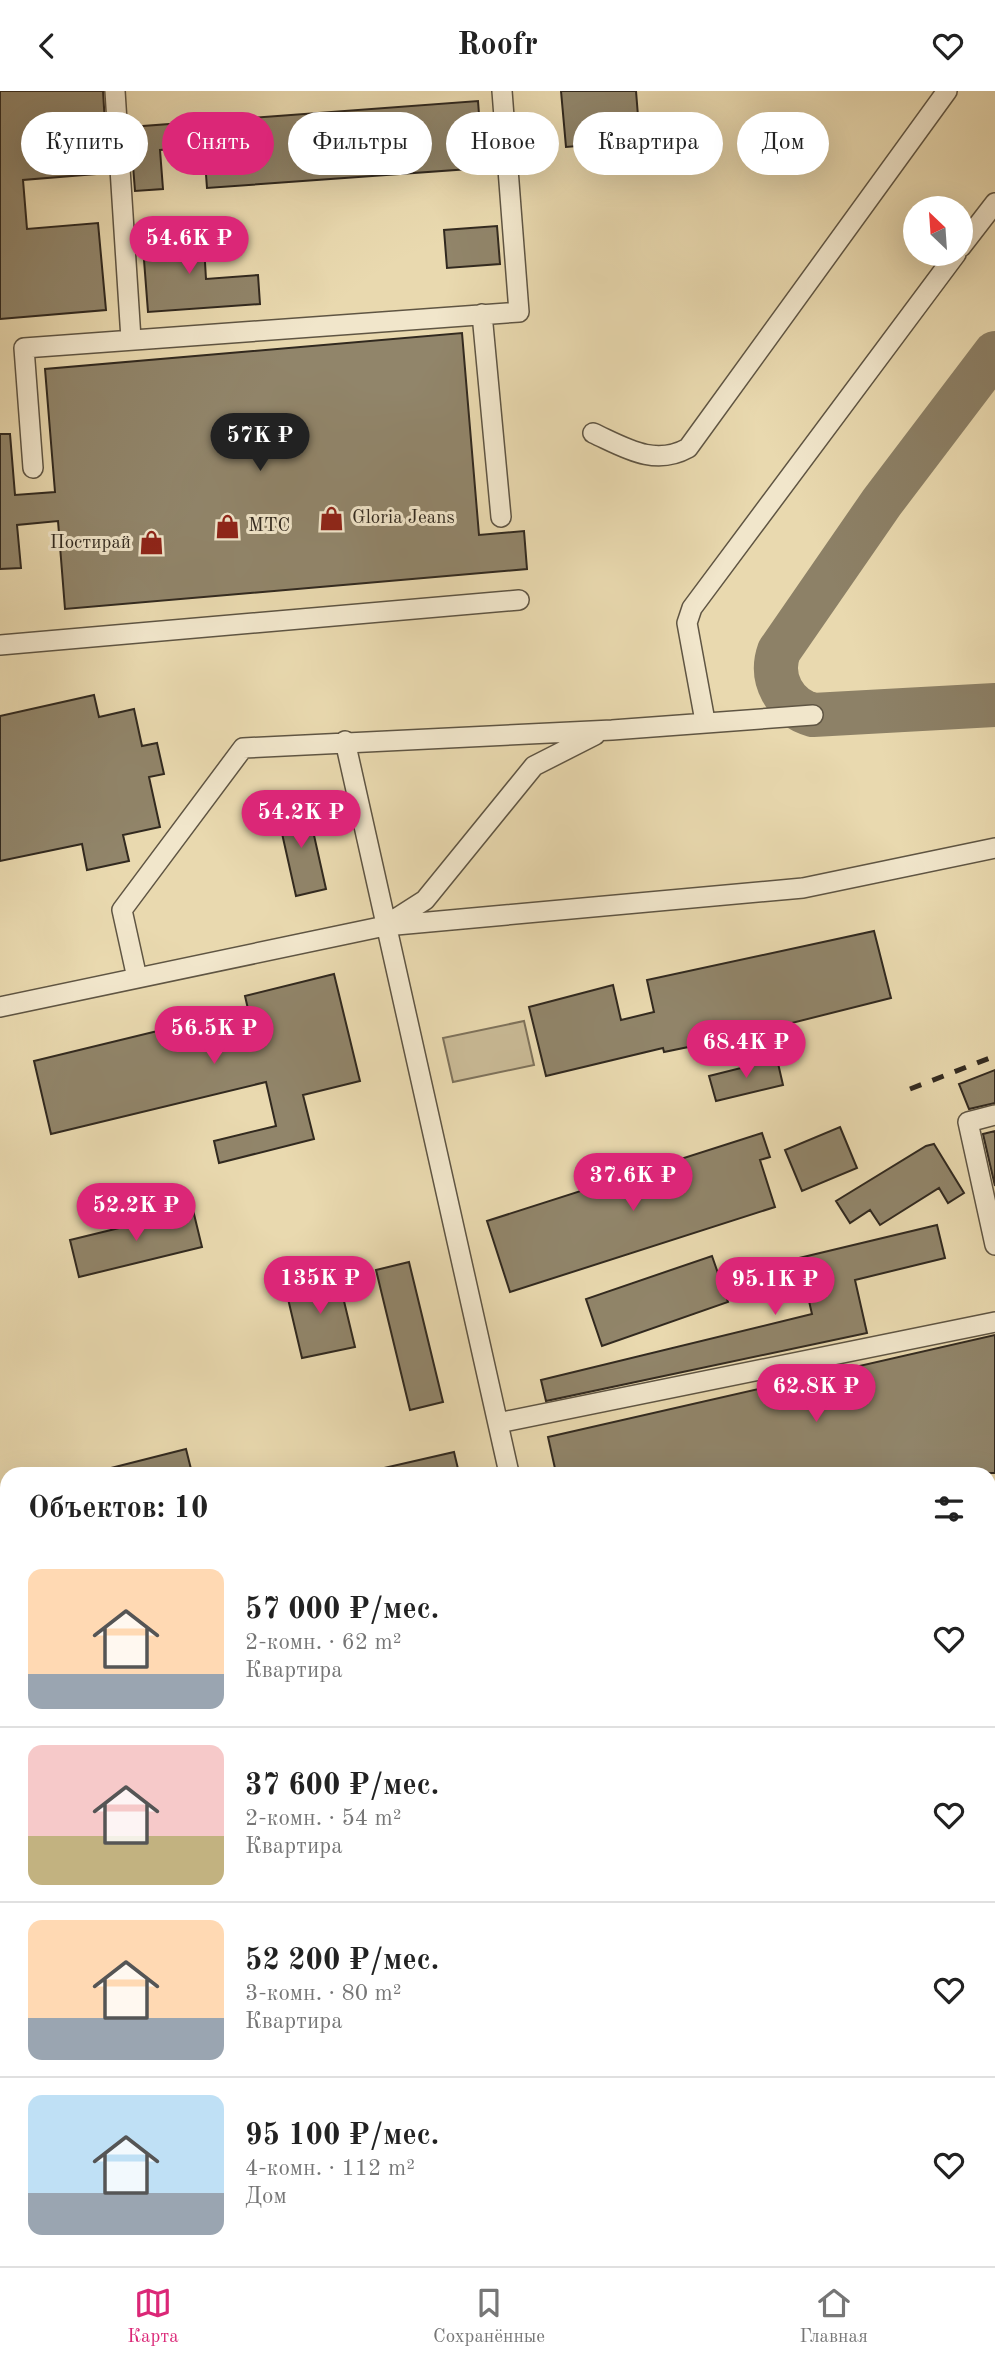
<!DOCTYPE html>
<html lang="ru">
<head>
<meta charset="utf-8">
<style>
  :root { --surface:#fff; --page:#f2f2f2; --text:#222; --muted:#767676; --line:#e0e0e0; --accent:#db2777 }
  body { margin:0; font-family:"Old Standard TT",serif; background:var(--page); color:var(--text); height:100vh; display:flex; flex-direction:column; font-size:26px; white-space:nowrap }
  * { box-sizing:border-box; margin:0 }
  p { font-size:23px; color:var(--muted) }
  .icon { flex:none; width:38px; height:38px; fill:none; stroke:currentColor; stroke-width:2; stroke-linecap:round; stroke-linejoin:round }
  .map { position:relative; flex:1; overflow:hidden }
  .drawer { position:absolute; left:0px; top:1376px; width:996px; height:800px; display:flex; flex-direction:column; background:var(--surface); border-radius:21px 21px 0 0; box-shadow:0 7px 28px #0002 }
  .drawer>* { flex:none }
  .banner { position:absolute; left:21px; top:21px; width:954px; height:63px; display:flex; gap:14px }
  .needle { width:46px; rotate:335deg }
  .controls { position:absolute; left:903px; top:105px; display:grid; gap:14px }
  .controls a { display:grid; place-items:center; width:70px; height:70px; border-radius:50%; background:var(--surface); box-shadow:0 7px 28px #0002; font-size:35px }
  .price { position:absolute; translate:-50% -60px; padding:0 16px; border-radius:24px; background:var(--accent); color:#fff; font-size:23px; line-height:46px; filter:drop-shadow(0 2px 4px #0008) }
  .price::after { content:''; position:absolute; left:50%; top:42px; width:21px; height:16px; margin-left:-10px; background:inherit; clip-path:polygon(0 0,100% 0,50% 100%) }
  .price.selected { background:#222; color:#fff }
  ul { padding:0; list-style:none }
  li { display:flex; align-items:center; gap:21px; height:175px; padding:0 28px }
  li+li { border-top:2px solid var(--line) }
  li span { display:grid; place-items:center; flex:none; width:196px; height:140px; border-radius:14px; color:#555 }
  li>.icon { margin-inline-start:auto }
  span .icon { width:84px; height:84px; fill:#fffc; stroke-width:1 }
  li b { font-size:30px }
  h2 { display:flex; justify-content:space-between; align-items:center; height:84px; padding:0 28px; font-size:30px }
  .tag { padding:0 24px; border-radius:32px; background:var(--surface); box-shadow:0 7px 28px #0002; font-size:24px; line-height:63px }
  .tag.selected { background:var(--accent); color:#fff }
  header { display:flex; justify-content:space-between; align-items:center; height:91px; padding:0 28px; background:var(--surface); font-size:32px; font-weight:700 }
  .menu { display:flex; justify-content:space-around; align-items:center; height:98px; border-top:2px solid var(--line); background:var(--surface); font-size:19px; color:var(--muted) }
  .menu a { display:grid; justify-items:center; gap:4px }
  .menu .selected { color:var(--accent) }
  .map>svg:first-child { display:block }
  .green { fill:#cabb97; stroke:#7e725b; stroke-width:2 }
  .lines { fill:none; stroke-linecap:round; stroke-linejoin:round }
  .taxiway { stroke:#8d8167; stroke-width:44 }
  .building { fill:#91856a; stroke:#31291f; stroke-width:2 }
  .minor-casing { stroke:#5f5543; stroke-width:22 }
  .minor { stroke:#f1e6cb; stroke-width:19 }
  .rail { stroke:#31291f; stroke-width:5; stroke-dasharray:12 12; stroke-linecap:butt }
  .labels { text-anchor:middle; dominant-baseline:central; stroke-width:6; stroke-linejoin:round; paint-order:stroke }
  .poi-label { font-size:19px; fill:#31291f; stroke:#f1e6cb; text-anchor:start }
</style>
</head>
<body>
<header><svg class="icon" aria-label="back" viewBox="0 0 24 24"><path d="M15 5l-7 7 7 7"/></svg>Roofr<svg class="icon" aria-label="heart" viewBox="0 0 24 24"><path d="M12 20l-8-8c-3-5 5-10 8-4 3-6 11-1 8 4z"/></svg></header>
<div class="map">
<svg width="995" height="2175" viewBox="0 0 995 2175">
  <rect width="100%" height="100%" fill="#e9d9af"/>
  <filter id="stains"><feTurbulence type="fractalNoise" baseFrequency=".00286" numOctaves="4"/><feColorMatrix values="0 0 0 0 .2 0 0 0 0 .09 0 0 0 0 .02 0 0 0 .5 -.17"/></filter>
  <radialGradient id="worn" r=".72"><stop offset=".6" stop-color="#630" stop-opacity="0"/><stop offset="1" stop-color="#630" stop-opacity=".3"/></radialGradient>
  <path class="green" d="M524 930 534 974 453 991 443 947Z"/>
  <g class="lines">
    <path class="taxiway" d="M995 262 882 411 779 560C769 588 785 616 813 624L995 614"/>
  </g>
  <path class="building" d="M0 0H103L108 82 23 89 27 138 98 132 106 219 0 228Z
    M561 0H636L640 50 566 56Z
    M478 10 483 77 207 97 204 56 160 59 163 98 135 100 130 36Z
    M497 135 500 173 447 177 444 139Z
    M203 138 206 188 258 184 260 213 148 221 142 143Z
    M462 242 479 444 524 440 527 478 65 518 58 430 17 434 21 477 0 478V343H10L15 404 55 401 45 278Z
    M94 604 99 626 134 618 142 655 157 652 164 683 149 686 160 736 123 744 129 770 87 779 82 753 0 770V625Z
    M307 713 326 798 296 805 277 720Z
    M874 840 891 907 732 947 664 961 663 957 546 985 529 916 613 894 621 929 654 921 647 889Z
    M334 883 360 990 303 1004 314 1048 219 1072 214 1050 276 1035 266 991 51 1043 34 970 248 918 245 905Z
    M777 968 783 994 716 1010 709 985Z
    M995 979V1012L969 1018 959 993Z
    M840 1036 857 1077 802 1100 785 1059Z
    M995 1040V1095L983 1043Z
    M762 1042 770 1066 760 1069 775 1116 510 1201 487 1130Z
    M934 1053 964 1102 948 1112 939 1097 880 1134 870 1119 850 1132 836 1110 926 1055Z
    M193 1119 202 1156 79 1186 70 1149Z
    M937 1134 945 1167 855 1189 867 1242 546 1310 541 1289 812 1223 799 1167Z
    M712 1165 728 1211 602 1255 586 1208Z
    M409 1171 443 1311 410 1319 376 1179Z
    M337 1181 355 1256 302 1267 285 1195Z
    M995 1244V1382H556L548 1346Z
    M186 1358 192 1382H108L107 1378Z
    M454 1361 459 1382H385L384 1377Z"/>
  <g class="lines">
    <defs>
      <path id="minor" d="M115 0 131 248
        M961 156 995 112
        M482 223 501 426
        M593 342C624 356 654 376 688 357L947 0
        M33 377 24 257 519 221 502 0
        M0 554 519 509
        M705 630 687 532 692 517 956 163
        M345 650 509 1382
        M389 832 425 809 534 675 595 644
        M137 887 122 819 243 657 612 639 813 624
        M0 916 385 835 803 797 995 757
        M995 1024 968 1031 995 1154
        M498 1332 995 1231
        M989 1570 995 1569
        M0 1797 7 1795
        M989 1848 995 1846
        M989 2100 995 2098
        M982 2168 984 2175
        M415 2171 425 2168
        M809 2175 826 2168"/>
    </defs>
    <use href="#minor" class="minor-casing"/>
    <use href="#minor" class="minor"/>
    <path class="rail" d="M910 998 995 965"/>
  </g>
  <defs>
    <symbol id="shop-bare" viewBox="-9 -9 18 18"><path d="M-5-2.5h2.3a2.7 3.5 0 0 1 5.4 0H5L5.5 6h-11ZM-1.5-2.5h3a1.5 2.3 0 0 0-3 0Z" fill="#8f2418" stroke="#f1e6cb" stroke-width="2.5" paint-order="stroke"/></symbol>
  </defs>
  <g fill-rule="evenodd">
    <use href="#shop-bare" x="314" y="410" width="35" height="35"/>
    <use href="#shop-bare" x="210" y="418" width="35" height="35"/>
    <use href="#shop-bare" x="134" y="434" width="35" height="35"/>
  </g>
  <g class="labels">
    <g class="poi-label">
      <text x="352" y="427">Gloria Jeans</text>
      <text x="248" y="435">МТС</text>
      <text x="131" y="452" text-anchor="end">Постирай</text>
    </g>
  </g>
  <rect width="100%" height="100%" filter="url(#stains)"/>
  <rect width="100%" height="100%" fill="url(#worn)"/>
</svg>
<div class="controls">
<a><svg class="needle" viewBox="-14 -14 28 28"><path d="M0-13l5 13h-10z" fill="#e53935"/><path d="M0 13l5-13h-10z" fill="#767676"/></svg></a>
</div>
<b class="price" style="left:189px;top:185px">54.6K ₽</b>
<b class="price selected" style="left:260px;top:382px">57K ₽</b>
<b class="price" style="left:301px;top:759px">54.2K ₽</b>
<b class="price" style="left:214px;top:975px">56.5K ₽</b>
<b class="price" style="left:746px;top:989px">68.4K ₽</b>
<b class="price" style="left:633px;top:1122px">37.6K ₽</b>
<b class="price" style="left:136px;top:1152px">52.2K ₽</b>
<b class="price" style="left:320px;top:1225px">135K ₽</b>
<b class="price" style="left:775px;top:1226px">95.1K ₽</b>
<b class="price" style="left:816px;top:1333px">62.8K ₽</b>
<div class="banner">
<a class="tag">Купить</a>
<a class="tag selected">Снять</a>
<a class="tag">Фильтры</a>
<a class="tag">Новое</a>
<a class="tag">Квартира</a>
<a class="tag">Дом</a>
</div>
<section class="drawer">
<h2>Объектов: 10<svg class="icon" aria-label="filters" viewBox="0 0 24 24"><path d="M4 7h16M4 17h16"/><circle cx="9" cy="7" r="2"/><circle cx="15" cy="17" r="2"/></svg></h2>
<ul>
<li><span style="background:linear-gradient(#ffd9b3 75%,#9aa5b1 0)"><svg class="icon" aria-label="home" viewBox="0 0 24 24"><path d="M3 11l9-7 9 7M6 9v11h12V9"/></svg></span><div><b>57 000 ₽/мес.</b><p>2-комн. · 62 m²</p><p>Квартира</p></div><svg class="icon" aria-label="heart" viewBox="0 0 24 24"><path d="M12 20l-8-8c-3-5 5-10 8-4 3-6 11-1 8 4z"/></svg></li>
<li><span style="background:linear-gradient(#f6c9c9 65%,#c2b280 0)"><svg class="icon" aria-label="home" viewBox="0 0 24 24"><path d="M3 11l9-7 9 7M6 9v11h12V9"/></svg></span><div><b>37 600 ₽/мес.</b><p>2-комн. · 54 m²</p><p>Квартира</p></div><svg class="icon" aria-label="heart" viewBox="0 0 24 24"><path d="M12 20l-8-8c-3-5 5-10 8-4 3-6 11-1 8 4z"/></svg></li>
<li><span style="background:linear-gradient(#ffd9b3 70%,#9aa5b1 0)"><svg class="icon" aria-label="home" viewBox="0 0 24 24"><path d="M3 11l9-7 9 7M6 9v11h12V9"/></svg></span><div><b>52 200 ₽/мес.</b><p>3-комн. · 80 m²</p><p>Квартира</p></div><svg class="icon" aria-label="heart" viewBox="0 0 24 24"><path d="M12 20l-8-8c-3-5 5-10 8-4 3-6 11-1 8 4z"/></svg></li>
<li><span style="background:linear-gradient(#bfe0f5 70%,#9aa5b1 0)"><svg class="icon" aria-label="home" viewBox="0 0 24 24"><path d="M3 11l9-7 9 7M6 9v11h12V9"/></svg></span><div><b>95 100 ₽/мес.</b><p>4-комн. · 112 m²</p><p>Дом</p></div><svg class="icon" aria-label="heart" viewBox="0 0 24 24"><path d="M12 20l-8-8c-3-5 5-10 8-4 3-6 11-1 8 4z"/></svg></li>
</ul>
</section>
</div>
<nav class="menu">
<a class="selected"><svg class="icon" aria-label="map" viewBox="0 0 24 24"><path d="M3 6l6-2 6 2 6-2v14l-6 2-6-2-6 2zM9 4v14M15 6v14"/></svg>Карта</a>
<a><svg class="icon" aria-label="saved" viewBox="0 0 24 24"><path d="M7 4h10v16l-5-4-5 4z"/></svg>Сохранённые</a>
<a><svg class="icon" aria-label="home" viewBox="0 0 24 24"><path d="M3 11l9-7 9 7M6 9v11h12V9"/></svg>Главная</a>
</nav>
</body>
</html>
